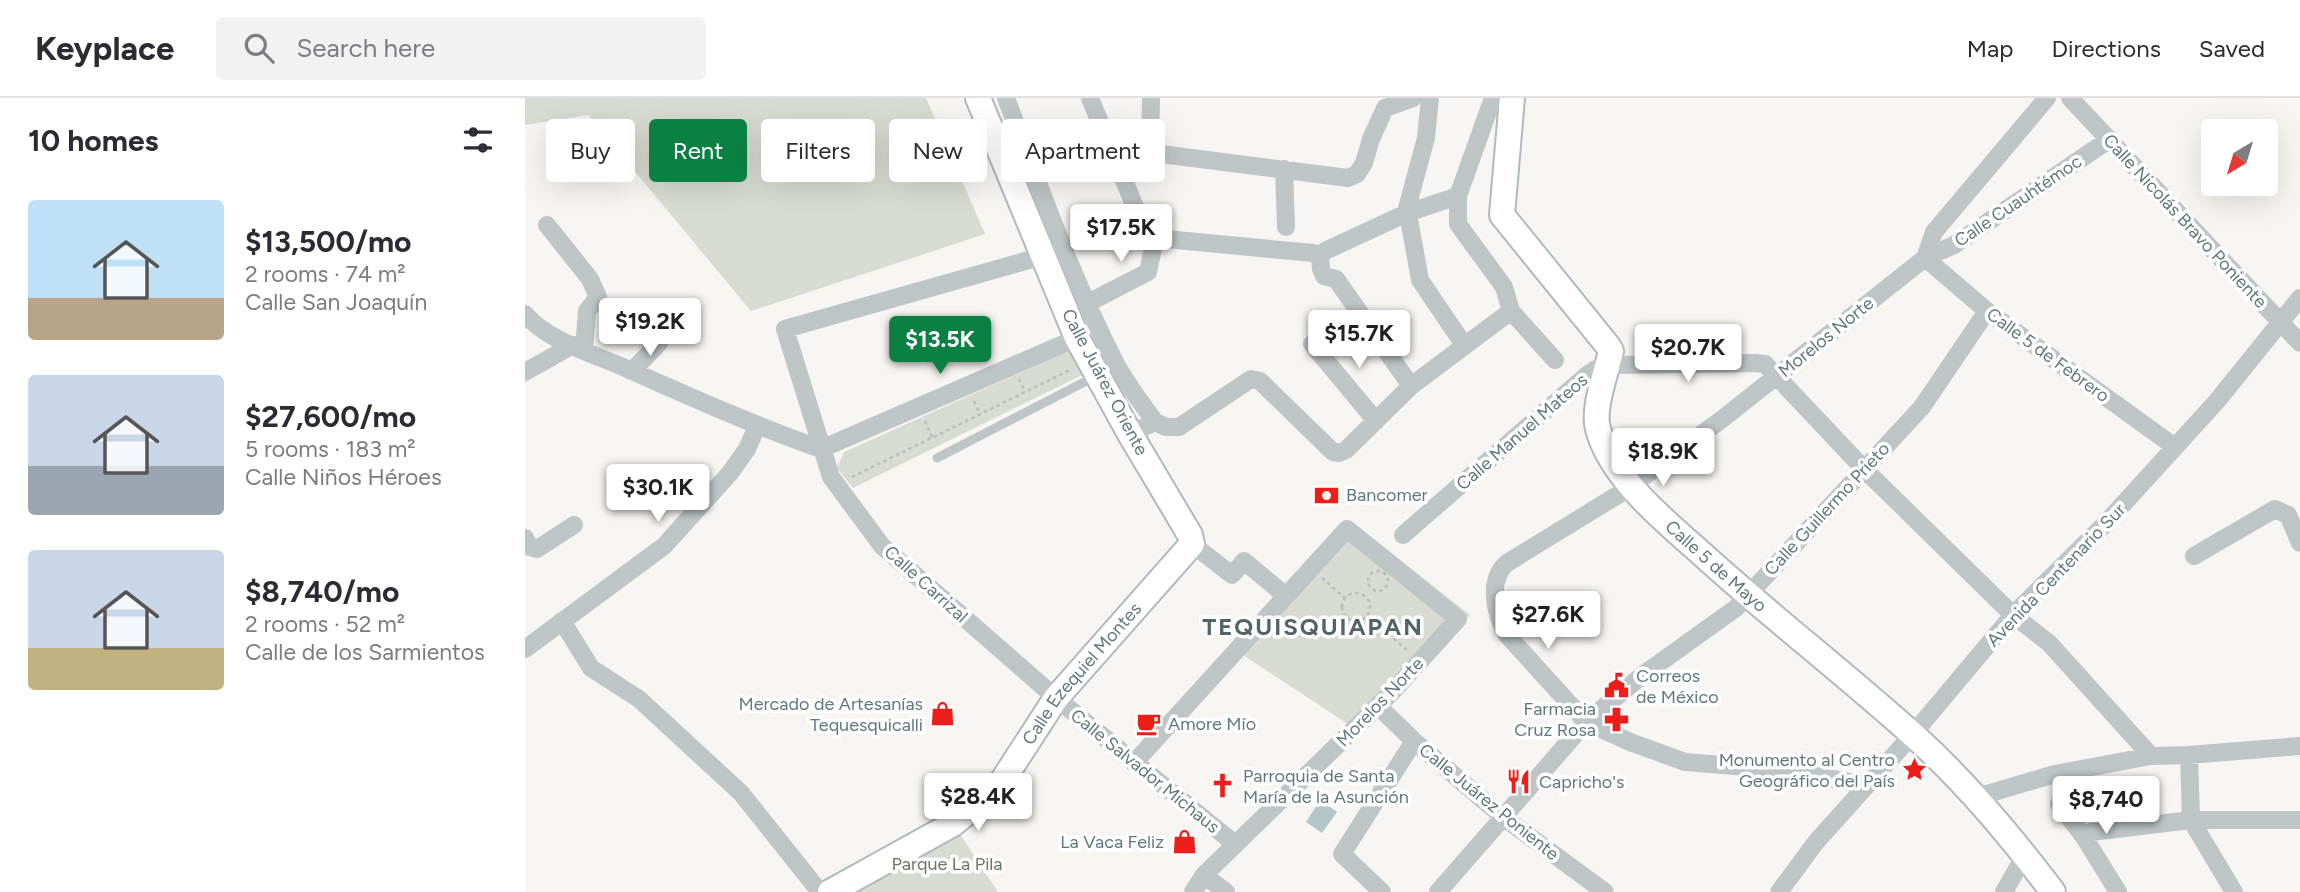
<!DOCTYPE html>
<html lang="en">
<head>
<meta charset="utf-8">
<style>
  :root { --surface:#fff; --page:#f2f2f3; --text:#2b2b33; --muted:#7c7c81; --line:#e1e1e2; --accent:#0b8043 }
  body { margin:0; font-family:Figtree,sans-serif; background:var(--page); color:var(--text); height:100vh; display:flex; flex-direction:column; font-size:26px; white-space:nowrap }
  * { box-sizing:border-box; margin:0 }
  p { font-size:23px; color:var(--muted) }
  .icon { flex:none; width:38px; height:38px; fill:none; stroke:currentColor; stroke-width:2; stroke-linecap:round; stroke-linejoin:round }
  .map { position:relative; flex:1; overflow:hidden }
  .drawer { display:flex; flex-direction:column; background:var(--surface); width:525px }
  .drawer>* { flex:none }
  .hud { position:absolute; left:21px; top:21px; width:665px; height:63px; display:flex; gap:14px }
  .needle { width:46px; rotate:218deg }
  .tools { position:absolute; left:1676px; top:21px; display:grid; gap:14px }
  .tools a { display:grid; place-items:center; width:77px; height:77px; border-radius:7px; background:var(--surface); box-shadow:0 7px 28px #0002; font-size:35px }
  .price { position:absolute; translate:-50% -60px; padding:0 16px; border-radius:7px; background:#fff; color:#222; font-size:23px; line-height:46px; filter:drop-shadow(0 2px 4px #0008) }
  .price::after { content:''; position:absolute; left:50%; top:42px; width:21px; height:16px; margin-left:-10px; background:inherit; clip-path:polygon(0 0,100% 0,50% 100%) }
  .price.active { background:var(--accent); color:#fff }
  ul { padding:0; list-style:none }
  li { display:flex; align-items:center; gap:21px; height:175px; padding:0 28px }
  li span { display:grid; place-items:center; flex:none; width:196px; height:140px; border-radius:7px; color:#555 }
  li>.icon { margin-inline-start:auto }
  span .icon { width:84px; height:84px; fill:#fffc; stroke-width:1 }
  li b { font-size:30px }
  h2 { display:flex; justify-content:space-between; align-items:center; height:84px; padding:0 28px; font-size:30px }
  .chip { padding:0 24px; border-radius:7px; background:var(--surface); box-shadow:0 7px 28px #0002; font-size:24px; line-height:63px }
  .chip.active { background:var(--accent); color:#fff }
  header { display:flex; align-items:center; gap:42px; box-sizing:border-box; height:98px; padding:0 35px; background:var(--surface); border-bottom:2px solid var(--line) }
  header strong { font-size:33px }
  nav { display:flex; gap:38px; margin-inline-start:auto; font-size:24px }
  .search { width:490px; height:63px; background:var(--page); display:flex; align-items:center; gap:18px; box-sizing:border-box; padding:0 24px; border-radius:7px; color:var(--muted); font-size:26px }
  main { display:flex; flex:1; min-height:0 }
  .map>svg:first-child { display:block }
  .green { fill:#d7dbd1 }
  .water { fill:#b4c6c8 }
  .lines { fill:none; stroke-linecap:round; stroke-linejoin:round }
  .secondary-casing { stroke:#b0b9bc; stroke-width:28 }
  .path { stroke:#b8bdbe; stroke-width:2.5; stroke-dasharray:3.5 3.5; stroke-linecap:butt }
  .lane { stroke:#bec5c7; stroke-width:9 }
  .street { stroke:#bec5c7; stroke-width:18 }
  .secondary { stroke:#fff; stroke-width:24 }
  .labels { text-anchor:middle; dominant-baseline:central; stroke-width:7; stroke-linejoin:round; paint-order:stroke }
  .street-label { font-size:18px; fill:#5f787f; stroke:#fff }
  .poi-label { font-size:18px; fill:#5f787f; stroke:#fff; text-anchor:start }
  .park-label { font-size:18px; fill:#68775e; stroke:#fff }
  .district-label { font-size:24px; font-weight:bold; letter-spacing:2px; fill:#516469; stroke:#fff }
</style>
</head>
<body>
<header>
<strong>Keyplace</strong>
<div class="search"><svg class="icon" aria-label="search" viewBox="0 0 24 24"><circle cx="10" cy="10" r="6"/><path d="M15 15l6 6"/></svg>Search here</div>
<nav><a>Map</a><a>Directions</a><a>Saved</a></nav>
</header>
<main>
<section class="drawer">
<h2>10 homes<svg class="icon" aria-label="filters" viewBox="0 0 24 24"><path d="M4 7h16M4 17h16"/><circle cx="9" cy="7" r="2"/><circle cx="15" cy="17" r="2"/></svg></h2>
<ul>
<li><span style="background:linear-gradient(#bfe0f5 70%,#b9a48a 0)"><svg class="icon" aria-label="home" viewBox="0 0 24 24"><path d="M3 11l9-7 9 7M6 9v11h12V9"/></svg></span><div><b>$13,500/mo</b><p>2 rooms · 74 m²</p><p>Calle San Joaquín</p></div></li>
<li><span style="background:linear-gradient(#c9d6e8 65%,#9aa5b1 0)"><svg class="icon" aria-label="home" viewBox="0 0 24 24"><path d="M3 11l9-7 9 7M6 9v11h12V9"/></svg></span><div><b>$27,600/mo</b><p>5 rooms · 183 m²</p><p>Calle Niños Héroes</p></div></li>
<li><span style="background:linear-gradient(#c9d6e8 70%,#c2b280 0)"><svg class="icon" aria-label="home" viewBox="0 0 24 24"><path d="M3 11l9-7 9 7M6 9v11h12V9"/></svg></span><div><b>$8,740/mo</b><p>2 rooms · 52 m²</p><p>Calle de los Sarmientos</p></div></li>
</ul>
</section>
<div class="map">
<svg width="1775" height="794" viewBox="0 0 1775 794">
  <rect width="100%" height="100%" fill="#f6f5f2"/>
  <path class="green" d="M0 0H401L460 136 226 213 63 17 0 27Z
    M548 251 559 276 328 390 312 370 319 354Z
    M825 422 945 517 829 630 715 555Z
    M431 730 473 794H314Z"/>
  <path class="water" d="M795 702 812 714 797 735 781 724Z"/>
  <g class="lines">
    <defs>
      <g id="secondary">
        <path id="s1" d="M987 0 977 117 1083 248 1086 253C1082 273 1067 310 1073 331 1086 380 1140 423 1177 456 1245 518 1318 574 1387 636 1440 683 1485 737 1528 794"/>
        <path id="s2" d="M305 794 428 726 474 688 531 600 667 446 665 437 605 336 552 240 453 0"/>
      </g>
    </defs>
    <use href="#secondary" class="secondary-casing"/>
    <path class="path" d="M494 281 500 294
      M449 303 455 316
      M400 323 407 339
      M327 379 547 271
      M843 483a10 10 0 1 1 20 0a10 10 0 1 1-20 0Z
      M797 480 821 501
      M817 509a14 14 0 1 1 28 0a14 14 0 1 1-28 0Z
      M842 518 882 552
      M806 537 822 520"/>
    <path class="lane" d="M412 360 571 278"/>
    <path class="street" d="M481 0C514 88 546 177 589 262 600 284 616 304 630 324
      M626 0 625 45 628 53 636 56 823 80 832 76 839 65 846 41 860 10 888 0
      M905 0 901 40 882 110 895 182 939 247
      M1545 0 1775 245
      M759 71 761 129
      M22 127 65 181 73 199 62 213 59 252
      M630 140 788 155 795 158
      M518 158 260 231 306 379 357 448 531 600 710 746
      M795 158 796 171 799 178 811 181 886 288
      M795 158 800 153 882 115 933 98
      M1400 160 1462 213 1650 349
      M1400 160 1429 147 1585 41
      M563 205 623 174 632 131 610 109 565 0
      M986 213 1030 262
      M0 216C23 243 66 255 98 269 163 298 228 327 296 351L552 240
      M787 246 851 323
      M107 273 135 244
      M0 274 48 247
      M605 336 630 324 641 329H654L726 281 735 283 808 354 814 355 821 352 886 288 986 213 979 189 933 126V98L968 0
      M878 437 1062 277 1071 271 1091 267 1230 265 1240 266 1339 371 1488 517 1524 545 1626 658
      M0 440 5 449 12 451 49 427
      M667 446 707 477 719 463 761 498
      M1669 458 1750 411 1763 417 1775 445
      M37 523 66 570 114 601 216 695 295 794
      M0 551 139 448 205 375 222 351 232 328
      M853 608 889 643 978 719 1080 794
      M1664 657 1666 722 1709 794
      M609 665 822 431 933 521 869 592 679 777 668 794
      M1342 687 1258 672 1160 664 1105 644 1061 624 982 537C970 517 962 482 982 465L1096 395 1196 322 1400 160 1409 134 1522 0
      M1452 699 1530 676 1626 658 1664 657 1775 648
      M1534 706 1559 739 1593 794
      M1559 739 1566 734 1666 722H1775
      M679 777 701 794
      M857 794 817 756 889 643
      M913 794 1061 624 1119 576 1211 510 1397 309 1462 213
      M1254 794 1291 744 1388 636 1488 517 1580 426 1692 303 1775 200
      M1479 794 1500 757"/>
    <use href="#secondary" class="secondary"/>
  </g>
  <defs>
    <symbol id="bank-bare" viewBox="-9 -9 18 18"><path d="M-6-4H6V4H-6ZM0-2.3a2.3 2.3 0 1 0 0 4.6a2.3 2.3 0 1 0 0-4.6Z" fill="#ed1d1a" stroke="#fff" stroke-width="2.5" paint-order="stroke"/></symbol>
    <symbol id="civic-bare" viewBox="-9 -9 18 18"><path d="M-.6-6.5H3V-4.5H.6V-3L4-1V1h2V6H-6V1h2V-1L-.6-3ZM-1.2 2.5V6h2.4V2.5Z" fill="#ed1d1a" stroke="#fff" stroke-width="2.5" paint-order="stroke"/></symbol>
    <symbol id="shop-bare" viewBox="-9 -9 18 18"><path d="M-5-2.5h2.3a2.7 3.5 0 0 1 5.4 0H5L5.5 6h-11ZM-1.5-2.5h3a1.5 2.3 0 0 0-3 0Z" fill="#ed1d1a" stroke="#fff" stroke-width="2.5" paint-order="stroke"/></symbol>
    <symbol id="pharmacy-bare" viewBox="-9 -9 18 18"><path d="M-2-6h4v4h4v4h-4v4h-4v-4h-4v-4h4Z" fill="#ed1d1a" stroke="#fff" stroke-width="2.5" paint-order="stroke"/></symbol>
    <symbol id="cafe-bare" viewBox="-9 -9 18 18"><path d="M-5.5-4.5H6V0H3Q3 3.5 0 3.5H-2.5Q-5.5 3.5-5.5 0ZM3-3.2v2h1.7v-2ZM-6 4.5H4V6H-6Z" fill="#ed1d1a" stroke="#fff" stroke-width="2.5" paint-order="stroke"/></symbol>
    <symbol id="sight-bare" viewBox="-9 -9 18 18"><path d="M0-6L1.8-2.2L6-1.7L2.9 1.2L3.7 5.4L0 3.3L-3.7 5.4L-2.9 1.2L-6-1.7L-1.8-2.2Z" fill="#ed1d1a" stroke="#fff" stroke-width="2.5" paint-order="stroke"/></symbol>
    <symbol id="restaurant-bare" viewBox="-9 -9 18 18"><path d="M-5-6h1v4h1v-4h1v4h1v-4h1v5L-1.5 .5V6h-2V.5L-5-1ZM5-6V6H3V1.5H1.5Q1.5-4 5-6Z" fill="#ed1d1a" stroke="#fff" stroke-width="2.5" paint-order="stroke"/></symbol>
    <symbol id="church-bare" viewBox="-9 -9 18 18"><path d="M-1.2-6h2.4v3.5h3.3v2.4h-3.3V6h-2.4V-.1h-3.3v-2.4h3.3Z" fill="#ed1d1a" stroke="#fff" stroke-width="2.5" paint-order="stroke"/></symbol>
  </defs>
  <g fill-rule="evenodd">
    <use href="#bank-bare" x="784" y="380" width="35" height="35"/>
    <use href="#civic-bare" x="1074" y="570" width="35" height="35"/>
    <use href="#shop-bare" x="400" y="598" width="35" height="35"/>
    <use href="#pharmacy-bare" x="1074" y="604" width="35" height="35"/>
    <use href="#cafe-bare" x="606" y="608" width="35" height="35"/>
    <use href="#sight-bare" x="1372" y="654" width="35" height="35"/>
    <use href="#restaurant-bare" x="976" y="666" width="35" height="35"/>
    <use href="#church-bare" x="680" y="670" width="35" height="35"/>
    <use href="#shop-bare" x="642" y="726" width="35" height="35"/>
  </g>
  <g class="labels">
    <g class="street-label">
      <text transform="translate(1493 103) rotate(-34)">Calle Cuauhtémoc</text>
      <text transform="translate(1660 123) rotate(47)">Calle Nicolás Bravo Poniente</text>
      <text transform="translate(1301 239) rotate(-39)">Morelos Norte</text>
      <text transform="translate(1523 257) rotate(36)">Calle 5 de Febrero</text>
      <text transform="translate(580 284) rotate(62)">Calle Juárez Oriente</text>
      <text transform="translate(997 334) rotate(-41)">Calle Manuel Mateos</text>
      <text transform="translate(1302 411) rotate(-47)">Calle Guillermo Prieto</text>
      <text stroke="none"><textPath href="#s1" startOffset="555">Calle 5 de Mayo</textPath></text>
      <text transform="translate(1531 477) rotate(-46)">Avenida Centenario Sur</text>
      <text transform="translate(401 486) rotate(42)">Calle Carrizal</text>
      <text stroke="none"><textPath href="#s2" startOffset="340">Calle Ezequiel Montes</textPath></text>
      <text transform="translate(855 604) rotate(-46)">Morelos Norte</text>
      <text transform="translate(620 673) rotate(39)">Calle Salvador Michaus</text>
      <text transform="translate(964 704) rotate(39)">Calle Juárez Poniente</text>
    </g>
    <g class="poi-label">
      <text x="821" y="397">Bancomer</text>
      <text x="1111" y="578">Correos<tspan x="1111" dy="21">de México</tspan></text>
      <text x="398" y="606" text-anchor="end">Mercado de Artesanías<tspan x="398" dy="21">Tequesquicalli</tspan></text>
      <text x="1071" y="611" text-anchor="end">Farmacia<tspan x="1071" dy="21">Cruz Rosa</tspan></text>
      <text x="643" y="626">Amore Mío</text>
      <text x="1370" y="662" text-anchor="end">Monumento al Centro<tspan x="1370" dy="21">Geográfico del País</tspan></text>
      <text x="718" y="678">Parroquia de Santa<tspan x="718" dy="21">María de la Asunción</tspan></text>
      <text x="1014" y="684">Capricho's</text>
      <text x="639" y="744" text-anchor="end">La Vaca Feliz</text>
    </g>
    <g class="park-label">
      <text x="422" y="766">Parque La Pila</text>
    </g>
    <g class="district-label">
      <text x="788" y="528">TEQUISQUIAPAN</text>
    </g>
  </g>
</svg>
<div class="tools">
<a><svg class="needle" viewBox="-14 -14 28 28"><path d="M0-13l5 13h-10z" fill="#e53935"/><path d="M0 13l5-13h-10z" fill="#7c7c81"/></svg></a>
</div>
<b class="price" style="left:596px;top:166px">$17.5K</b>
<b class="price" style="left:125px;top:260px">$19.2K</b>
<b class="price" style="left:834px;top:272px">$15.7K</b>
<b class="price active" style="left:415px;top:278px">$13.5K</b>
<b class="price" style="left:1163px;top:286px">$20.7K</b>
<b class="price" style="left:1138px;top:390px">$18.9K</b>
<b class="price" style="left:133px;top:426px">$30.1K</b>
<b class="price" style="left:1023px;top:553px">$27.6K</b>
<b class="price" style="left:453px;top:735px">$28.4K</b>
<b class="price" style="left:1581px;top:738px">$8,740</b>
<div class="hud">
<a class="chip">Buy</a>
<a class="chip active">Rent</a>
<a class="chip">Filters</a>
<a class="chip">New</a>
<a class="chip">Apartment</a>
</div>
</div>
</main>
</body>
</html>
